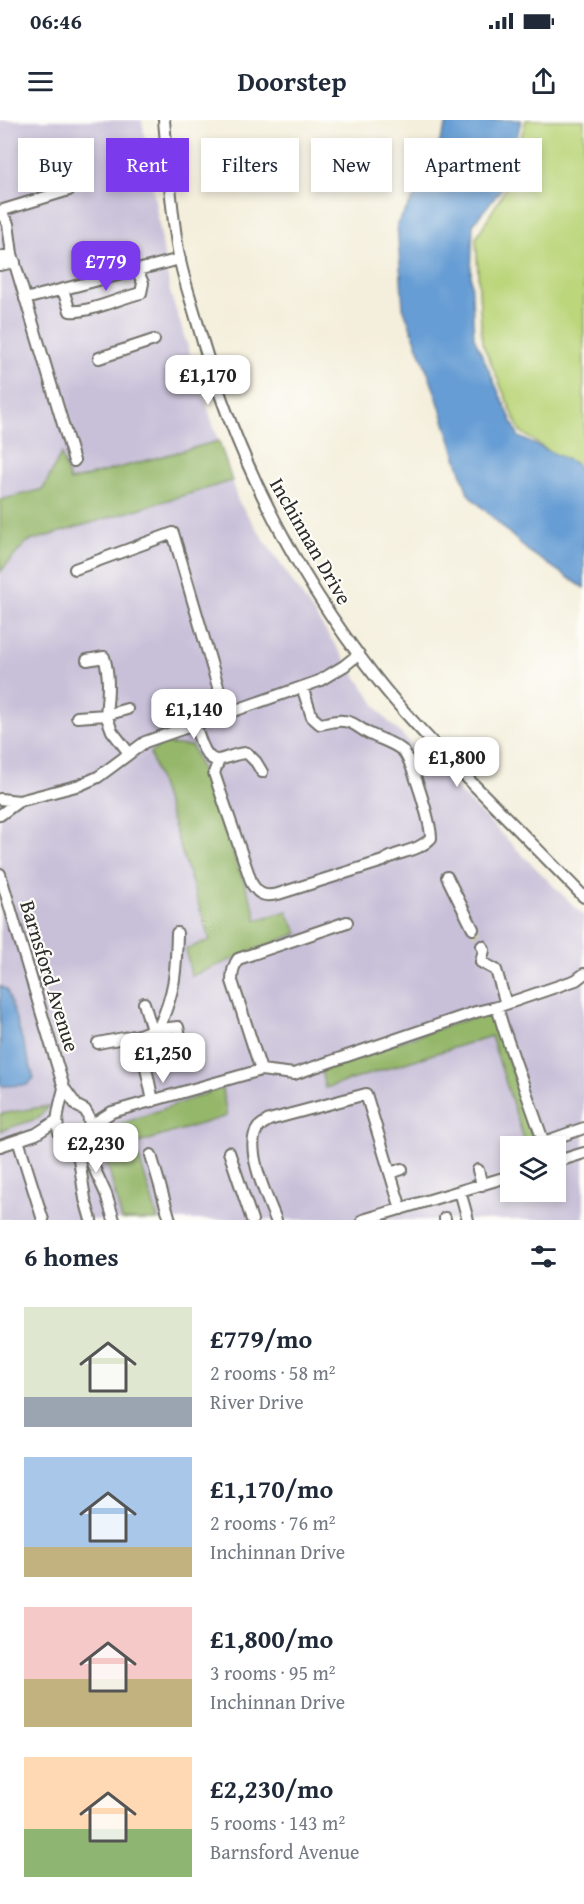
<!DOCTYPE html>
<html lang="en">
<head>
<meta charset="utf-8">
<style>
  :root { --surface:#fff; --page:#f2f2f3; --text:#1f2937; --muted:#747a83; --accent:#7c3aed }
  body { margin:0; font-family:"Gentium Book Plus",serif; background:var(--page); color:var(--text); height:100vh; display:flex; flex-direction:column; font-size:22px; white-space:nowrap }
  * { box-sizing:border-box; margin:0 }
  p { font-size:20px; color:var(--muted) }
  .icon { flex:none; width:33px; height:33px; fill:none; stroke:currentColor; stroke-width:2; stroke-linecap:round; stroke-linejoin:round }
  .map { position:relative; height:1100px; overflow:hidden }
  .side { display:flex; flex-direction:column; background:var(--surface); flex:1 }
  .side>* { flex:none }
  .top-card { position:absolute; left:18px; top:18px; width:549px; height:54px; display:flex; gap:12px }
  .controls { position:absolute; left:500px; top:1016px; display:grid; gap:12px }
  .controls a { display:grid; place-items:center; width:66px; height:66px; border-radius:0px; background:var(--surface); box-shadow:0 3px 9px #0003; font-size:30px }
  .price { position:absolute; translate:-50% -51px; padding:0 14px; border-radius:12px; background:#fff; color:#222; font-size:20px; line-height:39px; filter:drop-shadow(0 2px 3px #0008) }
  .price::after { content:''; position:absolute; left:50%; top:36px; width:18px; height:14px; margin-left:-9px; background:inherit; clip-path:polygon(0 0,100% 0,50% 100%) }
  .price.on { background:var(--accent); color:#fff }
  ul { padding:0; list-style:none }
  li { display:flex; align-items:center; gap:18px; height:150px; padding:0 24px }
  li span { display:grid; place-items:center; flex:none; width:168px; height:120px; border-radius:0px; color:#555 }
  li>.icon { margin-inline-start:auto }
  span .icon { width:72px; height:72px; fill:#fffc; stroke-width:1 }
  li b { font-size:26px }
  h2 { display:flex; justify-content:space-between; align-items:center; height:72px; padding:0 24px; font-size:26px }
  .pill { padding:0 21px; border-radius:0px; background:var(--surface); box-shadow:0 3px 9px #0003; font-size:21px; line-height:54px }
  .pill.on { background:var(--accent); color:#fff }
  .status { display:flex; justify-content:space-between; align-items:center; height:42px; padding:0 30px; background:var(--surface); direction:ltr }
  .status svg { height:16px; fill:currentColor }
  header { display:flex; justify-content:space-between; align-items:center; height:78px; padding:0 24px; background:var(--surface); font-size:27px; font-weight:700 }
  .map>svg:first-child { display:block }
  .industrial { fill:#c8bfd8; fill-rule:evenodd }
  .green { fill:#bcd67b; stroke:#748053; stroke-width:1.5 }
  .forest { fill:#95b76b; stroke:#60714b; stroke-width:1.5 }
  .water { fill:#669dd4; stroke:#486480; stroke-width:1.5 }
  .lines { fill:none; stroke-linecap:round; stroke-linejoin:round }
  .minor-tunnel { stroke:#ccc8b9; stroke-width:10; stroke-dasharray:10 5; stroke-linecap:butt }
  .minor-casing { stroke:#717069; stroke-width:14 }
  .minor { stroke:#fff; stroke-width:10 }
  .labels { text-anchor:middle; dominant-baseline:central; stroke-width:4.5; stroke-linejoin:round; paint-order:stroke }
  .street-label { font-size:21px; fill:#2b2b2b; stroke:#fdfcf7 }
</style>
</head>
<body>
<div class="status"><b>06:46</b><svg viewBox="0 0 49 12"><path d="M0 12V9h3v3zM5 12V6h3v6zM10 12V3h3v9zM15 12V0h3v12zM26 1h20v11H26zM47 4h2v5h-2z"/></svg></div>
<header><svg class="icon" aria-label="menu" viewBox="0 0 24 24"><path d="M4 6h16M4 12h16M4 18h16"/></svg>Doorstep<svg class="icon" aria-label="share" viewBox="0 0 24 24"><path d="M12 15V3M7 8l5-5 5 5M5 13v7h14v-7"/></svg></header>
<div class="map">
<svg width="584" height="1100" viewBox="0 0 584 1100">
  <rect width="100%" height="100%" fill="#fdfcf7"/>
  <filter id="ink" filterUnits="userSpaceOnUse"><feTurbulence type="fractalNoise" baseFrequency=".0167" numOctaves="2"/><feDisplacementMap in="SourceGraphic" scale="12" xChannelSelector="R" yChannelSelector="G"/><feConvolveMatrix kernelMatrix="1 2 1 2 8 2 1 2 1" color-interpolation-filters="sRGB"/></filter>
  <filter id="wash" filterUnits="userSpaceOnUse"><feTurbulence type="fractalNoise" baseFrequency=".008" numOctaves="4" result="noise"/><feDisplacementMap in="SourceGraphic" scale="24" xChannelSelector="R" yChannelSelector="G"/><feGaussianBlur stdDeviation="1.35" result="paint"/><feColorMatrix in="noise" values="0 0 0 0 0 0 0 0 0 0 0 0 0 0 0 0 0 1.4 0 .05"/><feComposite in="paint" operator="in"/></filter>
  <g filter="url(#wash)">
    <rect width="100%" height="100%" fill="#f4efdc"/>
    <path class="industrial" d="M0 0H142L170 172 238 381 383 596 584 796V1100H0ZM510 1026H555V1071H510Z"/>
    <path class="green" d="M526 0H584V353L575 343 550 332 520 311 482 222 476 118 508 65Z"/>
    <path class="forest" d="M219 321 232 361 27 422 0 452V380L43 369 61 334 70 361Z
      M162 624 192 626 255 791 256 800 288 791 287 793 298 813 191 856 186 829 210 820 150 633Z
      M486 893 496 900 536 1025 526 1026 491 916 325 968 321 948Z
      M222 968 227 996 135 1024 158 1100H122L102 1024 109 1008Z
      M48 986 39 998 0 1011V994Z"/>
    <path class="water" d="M448 0H521L507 62 473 104 471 154 474 217 519 317 575 343 584 353V468L528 431 468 374 435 272 403 187 397 104 425 60Z
      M0 866 7 870 34 958 27 965 3 966 0 964Z"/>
  </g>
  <g filter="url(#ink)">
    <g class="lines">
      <path class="minor-tunnel" d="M473 809 482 826"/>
      <defs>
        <path id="minor" d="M164 0C168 45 171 91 179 136 183 157 190 177 196 198 232 329 292 451 377 559 406 596 439 629 472 663 510 701 547 739 584 777
          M0 91 8 104 12 134 74 341
          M0 91 69 70
          M0 137 12 134
          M102 140 106 157
          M0 145 15 142
          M63 170 70 191C90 193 119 178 141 173L143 163 137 150
          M25 179 180 139
          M99 238 154 220
          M75 449 173 413 226 594
          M127 589 106 595 112 611 129 633
          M77 597 106 595C108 575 110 556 104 537L87 540
          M195 605C199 615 204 641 218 640 228 638 236 633 247 633L256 642 262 652
          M219 640 214 653 219 668 252 764C259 775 265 777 278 774L383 741C399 730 417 733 431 718 431 704 412 639 402 630 392 622 379 619 368 613 360 609 353 601 343 601 336 600 328 603 320 604L312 597 302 567
          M0 679 19 681 80 665 98 657 145 622 319 561 344 546 359 534
          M0 695 19 681
          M0 754 64 968 77 986 85 990 88 995 90 1006 86 1014 89 1037 106 1074 114 1100
          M447 757 473 809
          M482 826 484 830 481 842 496 850 506 884
          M144 883 152 910
          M158 909C175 872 176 853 177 813
          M139 915 152 910 178 907 181 920 159 927
          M98 923 139 915 153 981
          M261 950 294 954 476 892 497 887
          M64 968C61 983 48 1015 69 1020 76 1021 81 1019 86 1014
          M90 1006 112 992 261 950 232 861C232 852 233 846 238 839L347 802
          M18 1020 43 1100
          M69 1020 79 1039 85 1079 91 1100
          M544 1022 584 1008
          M0 1026 36 1014 56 1001
          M545 1026 504 910 497 887 576 860 584 854
          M229 1032 252 1100
          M151 1035 170 1100
          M555 1042 584 1033
          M478 1050 482 1065
          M391 1053 402 1049
          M460 1071 468 1100
          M445 1098V1100
          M276 1100C268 1080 243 1027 258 1008 260 1005 266 1002 269 1000L366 974 401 1089
          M363 1100 510 1056"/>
      </defs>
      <use href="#minor" class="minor-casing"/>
      <use href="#minor" class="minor"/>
    </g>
  </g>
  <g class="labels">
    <g class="street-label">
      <text transform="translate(311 421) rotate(60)">Inchinnan Drive</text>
      <text transform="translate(50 856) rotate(73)">Barnsford Avenue</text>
    </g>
  </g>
</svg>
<div class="controls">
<a><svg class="icon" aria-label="layers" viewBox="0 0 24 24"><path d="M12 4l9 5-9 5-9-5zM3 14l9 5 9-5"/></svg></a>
</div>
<b class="price on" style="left:106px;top:172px">£779</b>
<b class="price" style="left:208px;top:286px">£1,170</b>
<b class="price" style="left:194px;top:620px">£1,140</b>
<b class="price" style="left:457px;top:668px">£1,800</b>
<b class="price" style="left:163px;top:964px">£1,250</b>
<b class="price" style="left:96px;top:1054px">£2,230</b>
<div class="top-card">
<a class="pill">Buy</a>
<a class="pill on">Rent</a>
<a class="pill">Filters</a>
<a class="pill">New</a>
<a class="pill">Apartment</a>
</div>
</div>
<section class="side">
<h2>6 homes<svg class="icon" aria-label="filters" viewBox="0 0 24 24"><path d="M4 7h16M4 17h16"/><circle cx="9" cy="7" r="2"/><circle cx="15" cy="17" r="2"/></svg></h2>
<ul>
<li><span style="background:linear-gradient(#dfe7d0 75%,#9aa5b1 0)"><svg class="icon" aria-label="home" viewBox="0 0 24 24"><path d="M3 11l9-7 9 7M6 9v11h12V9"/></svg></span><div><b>£779/mo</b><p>2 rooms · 58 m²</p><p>River Drive</p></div></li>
<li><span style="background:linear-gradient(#a9c7e8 75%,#c2b280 0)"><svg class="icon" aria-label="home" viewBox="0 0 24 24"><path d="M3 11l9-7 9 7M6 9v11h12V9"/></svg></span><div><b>£1,170/mo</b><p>2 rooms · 76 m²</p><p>Inchinnan Drive</p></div></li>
<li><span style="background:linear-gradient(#f6c9c9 60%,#c2b280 0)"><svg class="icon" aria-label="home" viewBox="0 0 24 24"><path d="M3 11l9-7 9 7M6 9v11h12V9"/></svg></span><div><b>£1,800/mo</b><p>3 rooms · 95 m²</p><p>Inchinnan Drive</p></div></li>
<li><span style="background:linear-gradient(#ffd9b3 60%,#8fb573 0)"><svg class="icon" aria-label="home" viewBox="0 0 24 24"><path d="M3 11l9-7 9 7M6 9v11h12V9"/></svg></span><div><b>£2,230/mo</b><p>5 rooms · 143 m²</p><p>Barnsford Avenue</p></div></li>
</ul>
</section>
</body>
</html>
